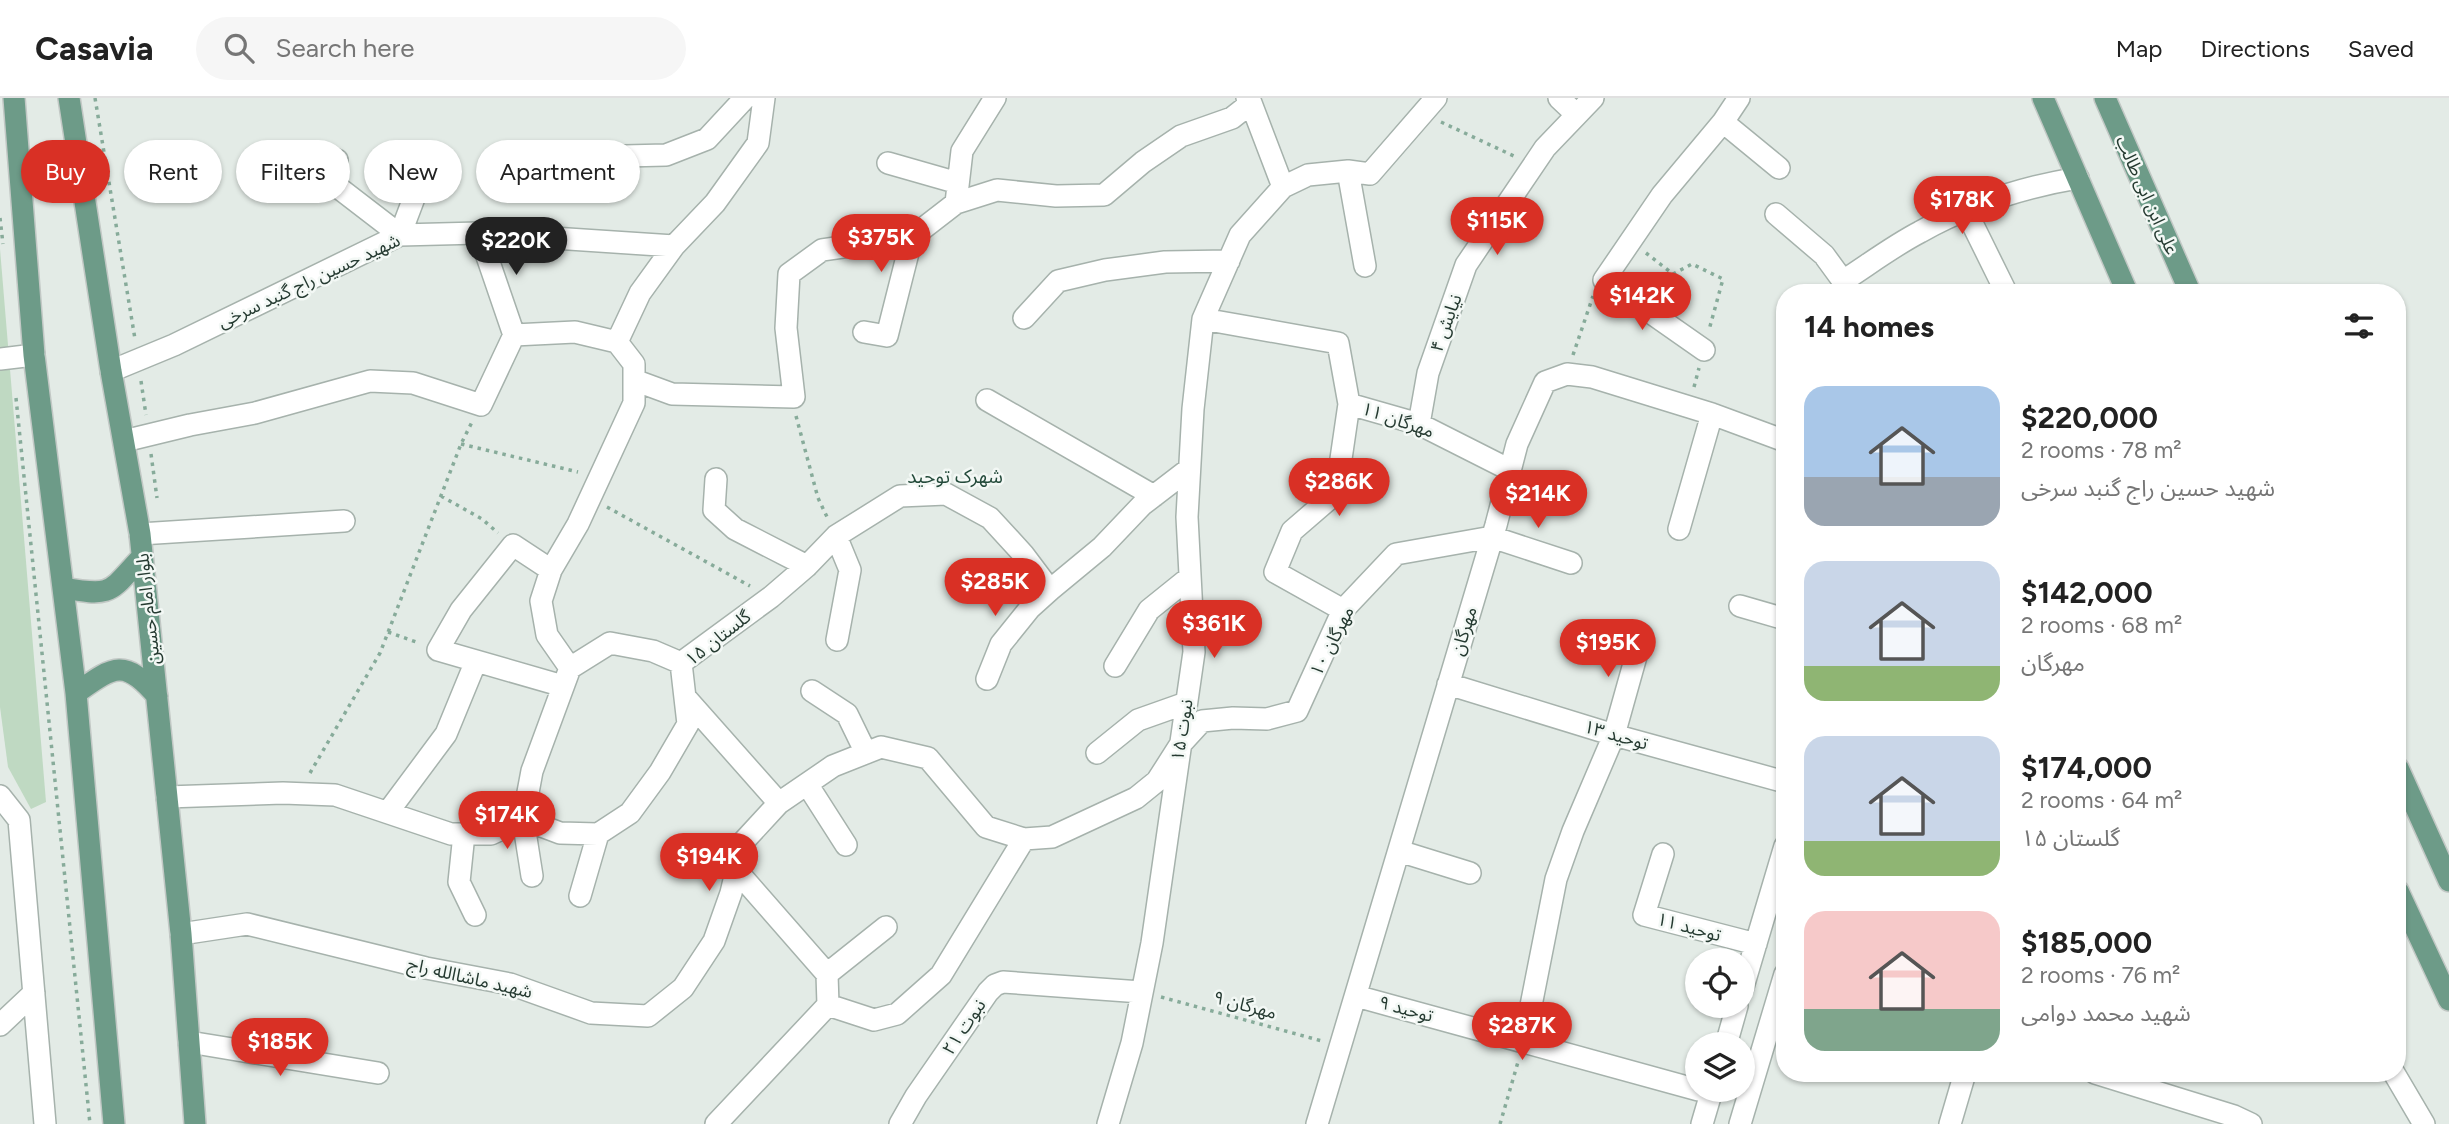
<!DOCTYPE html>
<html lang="en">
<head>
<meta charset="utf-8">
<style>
  :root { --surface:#fff; --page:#f6f6f6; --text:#222; --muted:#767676; --line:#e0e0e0; --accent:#d93025 }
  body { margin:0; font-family:Figtree,"Noto Sans Arabic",sans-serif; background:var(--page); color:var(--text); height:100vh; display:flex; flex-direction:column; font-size:26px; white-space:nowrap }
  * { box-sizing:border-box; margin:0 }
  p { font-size:23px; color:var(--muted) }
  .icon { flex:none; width:38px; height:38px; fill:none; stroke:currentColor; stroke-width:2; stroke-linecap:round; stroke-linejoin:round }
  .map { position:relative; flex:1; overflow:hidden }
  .details { position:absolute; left:1776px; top:186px; width:630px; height:798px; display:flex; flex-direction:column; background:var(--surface); border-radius:28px; box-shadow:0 2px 5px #0004 }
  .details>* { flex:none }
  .banner { position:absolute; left:21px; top:42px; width:665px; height:63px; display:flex; gap:14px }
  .controls { position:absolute; left:1685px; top:850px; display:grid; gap:14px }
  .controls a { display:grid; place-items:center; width:70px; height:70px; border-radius:50%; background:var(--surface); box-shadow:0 2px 5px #0004; font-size:35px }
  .price { position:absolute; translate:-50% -60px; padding:0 16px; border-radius:24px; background:var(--accent); color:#fff; font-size:23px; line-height:46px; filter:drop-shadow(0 2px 4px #0008) }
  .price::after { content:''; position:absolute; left:50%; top:42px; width:21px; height:16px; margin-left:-10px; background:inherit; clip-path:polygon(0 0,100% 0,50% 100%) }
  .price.on { background:#222; color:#fff }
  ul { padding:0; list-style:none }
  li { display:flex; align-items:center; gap:21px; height:175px; padding:0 28px }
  li span { display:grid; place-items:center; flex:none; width:196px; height:140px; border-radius:21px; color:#555 }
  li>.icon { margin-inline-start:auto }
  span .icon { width:84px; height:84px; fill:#fffc; stroke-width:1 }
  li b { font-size:30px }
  h2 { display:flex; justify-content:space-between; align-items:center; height:84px; padding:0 28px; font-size:30px }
  .tag { padding:0 24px; border-radius:32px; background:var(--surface); box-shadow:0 2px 5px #0004; font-size:24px; line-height:63px }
  .tag.on { background:var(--accent); color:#fff }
  header { display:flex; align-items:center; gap:42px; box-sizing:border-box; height:98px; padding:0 35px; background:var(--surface); border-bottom:2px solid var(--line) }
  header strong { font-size:33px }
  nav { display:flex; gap:38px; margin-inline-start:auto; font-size:24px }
  .search { width:490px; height:63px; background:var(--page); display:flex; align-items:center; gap:18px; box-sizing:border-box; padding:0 24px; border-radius:38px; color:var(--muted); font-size:26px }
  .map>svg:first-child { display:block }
  .green { fill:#bfd9c2 }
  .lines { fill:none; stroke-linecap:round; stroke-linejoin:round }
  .minor-casing { stroke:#a6b2ac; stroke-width:24 }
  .major-casing { stroke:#c2c8c5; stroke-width:24 }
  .path { stroke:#87ab9a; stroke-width:3.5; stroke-dasharray:3.5 5; stroke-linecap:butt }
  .minor { stroke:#fff; stroke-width:21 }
  .major { stroke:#6d9b88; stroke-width:21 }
  .labels { text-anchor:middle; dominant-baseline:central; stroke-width:5; stroke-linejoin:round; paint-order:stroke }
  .street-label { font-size:18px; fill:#253a31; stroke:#f3f8f5 }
  .neighbourhood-label { font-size:19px; fill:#234a3a; stroke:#f3f8f5 }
</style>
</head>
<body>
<header>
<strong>Casavia</strong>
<div class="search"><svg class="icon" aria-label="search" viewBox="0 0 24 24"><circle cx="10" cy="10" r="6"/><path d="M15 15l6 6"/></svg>Search here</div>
<nav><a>Map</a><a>Directions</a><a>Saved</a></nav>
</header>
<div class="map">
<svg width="2449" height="1026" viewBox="0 0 2449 1026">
  <rect width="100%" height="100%" fill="#e3ebe6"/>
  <path class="green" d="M0 151 46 704 31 711 8 669 0 609Z"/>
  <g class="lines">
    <defs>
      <path id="minor" d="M1247 0 1251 5 1283 89
        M1559 0 1576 16
        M1723 24 1779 70
        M583 59 666 57 707 41 745 0
        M337 62 322 77 400 137 420 84
        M888 65 958 85
        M1348 73 1365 168
        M956 105 962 53 995 0
        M1966 113 2006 194
        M1776 116 1824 157 1851 194
        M479 135 514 237
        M1843 183C1868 167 1893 148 1920 134 1968 107 2024 89 2078 80
        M1024 220 1058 183 1105 172 1165 164 1229 163
        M1203 221 1338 245 1349 306 1419 326 1510 372
        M864 234 887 238 912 139
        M1704 252 1604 182 1662 97 1723 24 1739 0
        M0 261 34 257
        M111 273 174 247 400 137 479 135 674 148 715 105 758 45 764 0
        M634 282 672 296 794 299 786 230 789 176 822 152 912 139 956 105 997 92 1056 98 1104 97 1143 64 1181 38 1232 20 1251 5
        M987 302 1154 398
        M1419 326 1428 275 1466 167 1545 50 1593 0
        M124 343 190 327 255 315 370 283 413 285 481 307 514 237 575 234 617 244 640 195 674 148
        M716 381 714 412 735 431 807 468
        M1679 431 1712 316
        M140 436 344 423
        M836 438 850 472 837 542
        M551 472 513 447 461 512 438 552 563 588
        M1740 508 1785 521
        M1343 512 1275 474 1292 433 1336 395 1349 306
        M1115 568 1149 512 1190 479
        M570 570 547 537 541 503 551 472 578 426 634 305V266L617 244
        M987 581 1001 546 1030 510 1050 492
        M1448 586 1614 637 1785 684
        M812 593 847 616 866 655
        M685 599 779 705
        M1097 655 1138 622 1186 605
        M807 686 846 747
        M0 698 19 722 45 1026
        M167 699 283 695 335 697 451 736H491L523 721 560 735 598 736 630 715 660 674 688 626 681 565 771 499 807 468 836 438 900 398 946 396 990 420 1023 456 1050 492 1102 449 1142 407 1189 371
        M388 714 446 636 476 563
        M464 736 459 784 475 817
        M1399 753 1470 775
        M1663 756 1644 817 1756 846
        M736 772 827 876 828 907
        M532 778 523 721 532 673 570 570 610 545 653 553 681 565
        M580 798 598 736
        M181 836 247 826 426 870 510 886 591 915 648 918 683 890 714 843 731 795 743 744 779 705 833 668 881 649 928 660 986 729 1024 741 1052 739 1136 700 1157 683 1180 647 1202 623 1233 620 1267 621 1297 613 1343 512 1396 456 1492 439 1571 465
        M827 876 886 829
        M1743 889 1785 748
        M1356 898 1698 992
        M0 927 34 895
        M1524 943 1556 781 1573 733 1614 637 1642 537
        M189 944 378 975
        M1726 947 1737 908
        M2095 975 2234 1018 2251 1026
        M2394 975 2424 1026
        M716 1026 828 907 874 922 897 916 941 877 1024 741
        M900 1026 916 998 988 894 995 887 1003 884 1141 894
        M1108 1026 1132 945 1152 845 1194 554 1187 419 1193 311 1203 221 1240 137 1283 89 1308 77 1348 73 1370 76 1436 0
        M1317 1026 1496 427 1517 346 1545 284 1567 276 1592 279 1712 316 1785 343
        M1702 1026 1712 992
        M1740 1026 1785 876
        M1950 1026 1965 975"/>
      <path id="major" d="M14 0 34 257 76 595 114 1026
        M69 0 111 273 140 436 181 836 195 1026
        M2043 0 2127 194
        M2105 0 2190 194
        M63 490C114 499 109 494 142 459
        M76 595C113 569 124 559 157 598
        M2398 670 2449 783
        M2398 793 2449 902"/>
    </defs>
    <use href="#minor" class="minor-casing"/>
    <use href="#major" class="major-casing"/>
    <path class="path" d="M95 0 135 241
      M1441 24 1516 59
      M0 120 3 146
      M1646 155 1673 176 1692 166 1723 181 1709 232
      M1573 257 1593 198
      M141 283 146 317
      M1694 289 1699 270
      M16 300 90 1026
      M796 318 818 400 828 421
      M461 346 578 374
      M151 356 157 400
      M441 398 482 421 498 435
      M607 409 750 488
      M388 534 419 545
      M310 675 380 555 461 346 472 324
      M1161 899 1322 943
      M1500 1026 1518 964"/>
    <use href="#minor" class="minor"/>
    <use href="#major" class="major"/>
  </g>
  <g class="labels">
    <g class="street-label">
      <text transform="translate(2147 97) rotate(66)">علی ابن ابی طالب</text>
      <text transform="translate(309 183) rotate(-25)">شهید حسین راج گنبد سرخی</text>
      <text transform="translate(1446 225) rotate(-70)">نیایش ۴</text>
      <text transform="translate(1398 322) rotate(19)">مهرگان ۱۱</text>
      <text transform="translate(148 511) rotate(-96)">بلوار امام حسین</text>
      <text transform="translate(1464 533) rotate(-73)">مهرگان</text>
      <text transform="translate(718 540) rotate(-38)">گلستان ۱۵</text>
      <text transform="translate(1332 543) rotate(-63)">مهرگان ۱۰</text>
      <text transform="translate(1182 632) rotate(-81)">نبوت ۱۵</text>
      <text transform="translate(1616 637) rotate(16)">توحید ۱۳</text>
      <text transform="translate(1689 829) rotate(15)">توحید ۱۱</text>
      <text transform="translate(470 880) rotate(13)">شهید ماشاالله راج</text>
      <text transform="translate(1245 907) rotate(15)">مهرگان ۹</text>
      <text transform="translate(1406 911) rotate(15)">توحید ۹</text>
      <text transform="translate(964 929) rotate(-56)">نبوت ۲۱</text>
    </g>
    <g class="neighbourhood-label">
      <text x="955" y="378">شهرک توحید</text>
    </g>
  </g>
</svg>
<div class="controls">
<a><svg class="icon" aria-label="locate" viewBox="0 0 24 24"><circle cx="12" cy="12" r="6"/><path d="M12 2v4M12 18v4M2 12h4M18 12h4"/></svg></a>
<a><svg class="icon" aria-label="layers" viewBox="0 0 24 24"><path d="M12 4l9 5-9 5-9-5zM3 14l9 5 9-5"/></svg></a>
</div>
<b class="price" style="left:1962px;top:138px">$178K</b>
<b class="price" style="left:1497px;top:159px">$115K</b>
<b class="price" style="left:881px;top:176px">$375K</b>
<b class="price on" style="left:516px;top:179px">$220K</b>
<b class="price" style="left:1642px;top:234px">$142K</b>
<b class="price" style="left:1339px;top:420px">$286K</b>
<b class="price" style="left:1538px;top:432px">$214K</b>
<b class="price" style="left:995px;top:520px">$285K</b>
<b class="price" style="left:1214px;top:562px">$361K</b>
<b class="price" style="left:1608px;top:581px">$195K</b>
<b class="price" style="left:507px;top:753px">$174K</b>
<b class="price" style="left:709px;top:795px">$194K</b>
<b class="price" style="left:1522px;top:964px">$287K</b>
<b class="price" style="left:280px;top:980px">$185K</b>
<div class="banner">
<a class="tag on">Buy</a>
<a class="tag">Rent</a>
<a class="tag">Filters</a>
<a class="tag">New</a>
<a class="tag">Apartment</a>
</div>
<section class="details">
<h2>14 homes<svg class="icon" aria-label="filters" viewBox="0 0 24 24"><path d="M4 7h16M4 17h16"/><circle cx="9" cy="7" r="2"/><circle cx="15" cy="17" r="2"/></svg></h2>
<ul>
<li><span style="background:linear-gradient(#a9c7e8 65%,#9aa5b1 0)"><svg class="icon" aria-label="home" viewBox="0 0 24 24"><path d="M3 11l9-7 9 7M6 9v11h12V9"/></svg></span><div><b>$220,000</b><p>2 rooms · 78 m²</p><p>شهید حسین راج گنبد سرخی</p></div></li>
<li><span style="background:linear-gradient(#c9d6e8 75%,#8fb573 0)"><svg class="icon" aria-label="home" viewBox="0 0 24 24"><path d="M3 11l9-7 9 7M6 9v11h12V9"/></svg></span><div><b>$142,000</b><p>2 rooms · 68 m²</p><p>مهرگان</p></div></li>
<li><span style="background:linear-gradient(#c9d6e8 75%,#8fb573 0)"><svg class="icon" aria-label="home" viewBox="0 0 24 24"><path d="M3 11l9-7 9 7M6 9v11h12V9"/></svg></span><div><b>$174,000</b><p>2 rooms · 64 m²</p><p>گلستان ۱۵</p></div></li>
<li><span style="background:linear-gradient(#f6c9c9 70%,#7fa58c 0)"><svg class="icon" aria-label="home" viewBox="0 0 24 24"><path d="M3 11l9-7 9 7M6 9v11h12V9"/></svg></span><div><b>$185,000</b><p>2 rooms · 76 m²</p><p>شهید محمد دوامی</p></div></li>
</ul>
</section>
</div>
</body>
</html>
